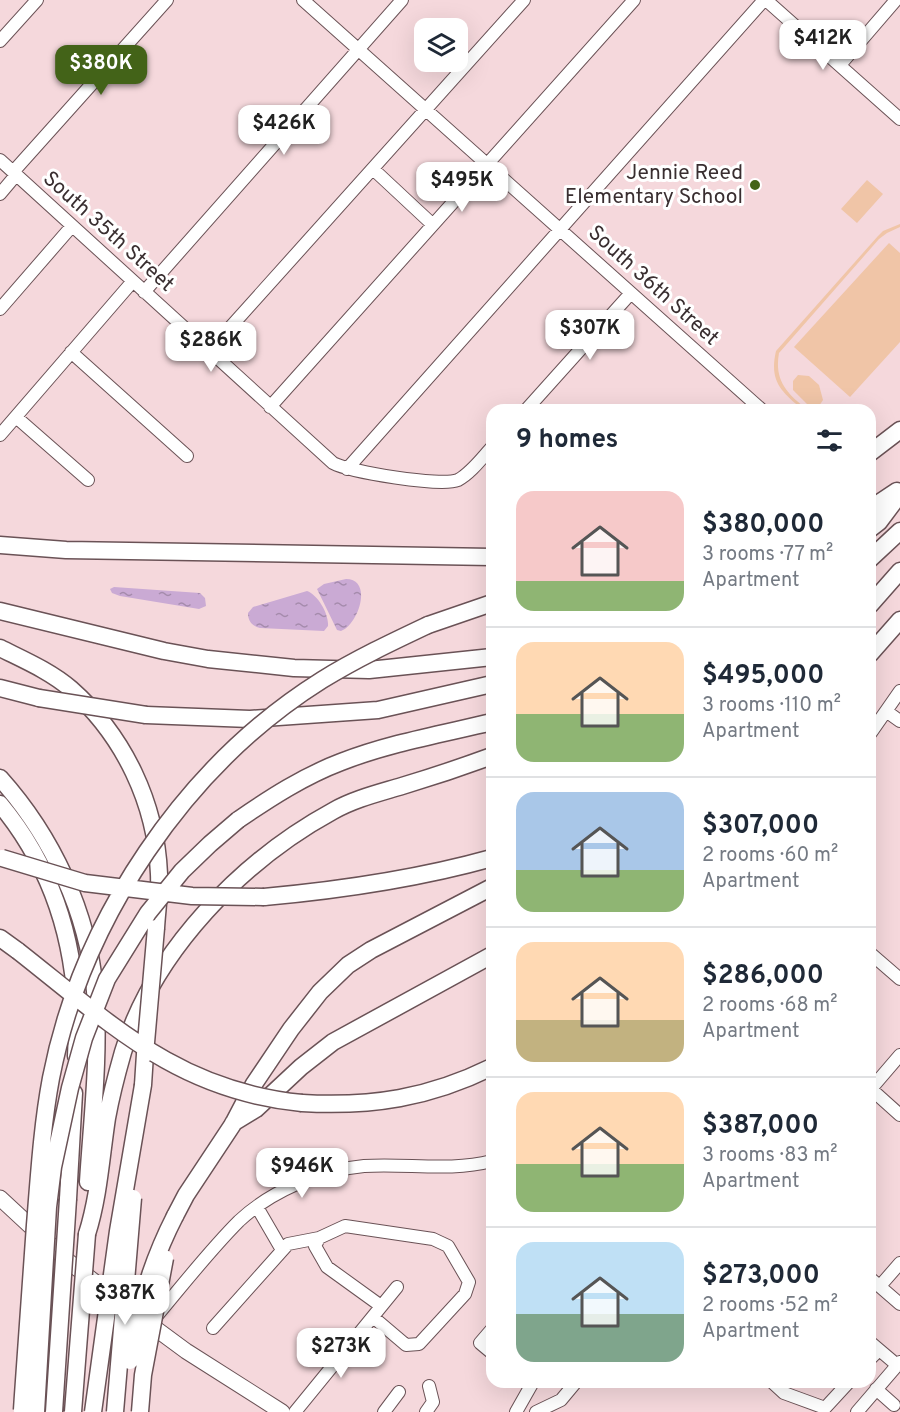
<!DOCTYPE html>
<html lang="en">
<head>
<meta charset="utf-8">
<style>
  :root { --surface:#fff; --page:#f2f2f3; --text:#1f2937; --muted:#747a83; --line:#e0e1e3; --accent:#436318 }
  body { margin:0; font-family:Overpass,sans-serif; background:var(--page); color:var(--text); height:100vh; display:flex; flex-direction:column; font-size:22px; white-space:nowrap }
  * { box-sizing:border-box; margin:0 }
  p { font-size:20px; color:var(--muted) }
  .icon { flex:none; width:33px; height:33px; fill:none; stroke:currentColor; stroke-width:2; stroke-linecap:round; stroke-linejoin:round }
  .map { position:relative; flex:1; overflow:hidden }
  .details { position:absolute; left:486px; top:404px; width:390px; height:984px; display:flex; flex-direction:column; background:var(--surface); border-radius:18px; box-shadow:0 6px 24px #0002 }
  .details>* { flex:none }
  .controls { position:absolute; left:414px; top:18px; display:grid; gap:12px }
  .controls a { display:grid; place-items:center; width:54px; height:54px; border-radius:12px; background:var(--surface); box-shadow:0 6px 24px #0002; font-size:30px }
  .price { position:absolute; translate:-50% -51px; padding:0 14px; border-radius:12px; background:#fff; color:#222; font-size:20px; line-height:39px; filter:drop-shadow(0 2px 3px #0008) }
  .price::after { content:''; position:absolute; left:50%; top:36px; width:18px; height:14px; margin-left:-9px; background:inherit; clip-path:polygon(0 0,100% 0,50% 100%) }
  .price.active { background:var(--accent); color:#fff }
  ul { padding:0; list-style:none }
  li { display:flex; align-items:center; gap:18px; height:150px; padding:0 30px }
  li+li { border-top:2px solid var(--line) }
  li span { display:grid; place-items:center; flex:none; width:168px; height:120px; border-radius:18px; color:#555 }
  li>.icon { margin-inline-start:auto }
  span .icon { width:72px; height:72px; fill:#fffc; stroke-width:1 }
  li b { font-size:26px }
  h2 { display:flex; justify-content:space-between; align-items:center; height:72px; padding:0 30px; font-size:26px }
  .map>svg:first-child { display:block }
  .green { fill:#f0c5a7 }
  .water { fill:url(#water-ripples) }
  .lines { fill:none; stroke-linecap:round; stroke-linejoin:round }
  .minor-casing { stroke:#6a5256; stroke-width:14 }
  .major-casing { stroke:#6a5256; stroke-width:17 }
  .highway-casing { stroke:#6a5256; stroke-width:19 }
  .minor { stroke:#fff; stroke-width:12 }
  .major { stroke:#fff; stroke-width:15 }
  .highway { stroke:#fff; stroke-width:16 }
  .highway-bridge-casing { stroke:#6a5256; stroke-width:19; stroke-linecap:butt }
  .highway-bridge { stroke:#fff; stroke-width:16 }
  .poi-dot { fill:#436318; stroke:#fff; stroke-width:2 }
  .labels { text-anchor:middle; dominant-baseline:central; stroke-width:6; stroke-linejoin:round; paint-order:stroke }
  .poi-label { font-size:21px; fill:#392e30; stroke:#fff; text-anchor:end }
  .street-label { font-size:21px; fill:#392e30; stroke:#fff }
</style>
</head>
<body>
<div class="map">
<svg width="900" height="1412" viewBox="0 0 900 1412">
  <defs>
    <pattern id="water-ripples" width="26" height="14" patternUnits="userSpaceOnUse" patternTransform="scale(1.5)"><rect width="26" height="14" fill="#caaad4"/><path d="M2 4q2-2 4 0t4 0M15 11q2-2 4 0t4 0" fill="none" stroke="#a58bac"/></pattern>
  </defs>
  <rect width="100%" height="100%" fill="#f5d8dc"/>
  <path class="green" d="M867 180 883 194 857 223 841 209Z
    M900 224V227L887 233 879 239 779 353C774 380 787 394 807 409H802C781 391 769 381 776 351L878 236 883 231Z
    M889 243 900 253V342L850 397 794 347Z
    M798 375 809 376 819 385 823 400 819 406 808 405 793 390V381Z"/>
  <path class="water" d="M346 579C373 579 359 624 341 631L337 630 317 589 324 584Z
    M114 587 200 593 205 598 206 606 199 609 120 596 112 593 110 589Z
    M307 591C318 595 329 614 328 626L324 631 260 628C252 626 248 621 248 613L253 607Z"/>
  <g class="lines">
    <defs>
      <path id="minor" d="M303 0 762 410
        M766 0 900 119
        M0 41 37 0
        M840 65 896 0
        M0 160 333 463C350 472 441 487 458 480 471 473 482 458 492 447
        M373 169 432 224
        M13 172 167 0
        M0 194 16 175
        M144 292 402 0
        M0 309 72 226
        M209 351 524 0
        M71 352 187 456
        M270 407 634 0
        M526 410 631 293
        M16 417 88 480
        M0 435 133 281
        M347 469 764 0
        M886 711 900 721
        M870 734 900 691
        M870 953 900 979
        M871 1089 900 1115
        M870 1090 900 1055
        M257 1207 282 1250
        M870 1278 900 1304
        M880 1286 900 1263
        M373 1317 406 1345 419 1344 465 1294 469 1282 448 1246 433 1239 345 1226 319 1238 315 1246 327 1267 381 1306
        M155 1318C182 1286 209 1251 239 1221 271 1191 320 1170 364 1166 407 1163 449 1172 492 1161
        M213 1328 288 1244 319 1238
        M492 1329 480 1343 492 1353
        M870 1342 897 1365
        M870 1359 879 1350
        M772 1382 784 1393 825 1408 849 1382
        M876 1389 894 1405
        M295 1412 397 1287
        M384 1412 399 1392
        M426 1412 433 1402 429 1386
        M516 1412 533 1382
        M536 1412 561 1400 576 1382
        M857 1412 900 1362"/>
      <path id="major" d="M0 1198 69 1262 118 1300
        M144 1320 186 1351 282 1412"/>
      <path id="highway" d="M870 453 900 430
        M870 509 897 491
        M870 529 879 522 900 494
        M0 545 66 550 492 557
        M870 559 900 531
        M870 605 900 571
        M0 611 164 651 208 659 294 668 369 670 492 657
        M428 625 492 603
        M0 648C24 660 50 671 71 689 124 736 156 803 159 874 160 892 157 910 156 928
        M870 654 900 620
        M0 688 39 698
        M146 715 250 719 378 710 492 684
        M0 778C52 836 88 912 95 991 100 1054 92 1119 88 1182
        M0 804C60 876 81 964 76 1056
        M238 820C270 798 304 776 341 762 390 743 442 734 492 722
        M264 897C341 890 417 879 492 858
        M0 938 18 951
        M143 1085 145 1054
        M302 1103C372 1107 429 1098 492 1067
        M233 1123 256 1109 301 1067 333 1042 492 955
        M68 1199 74 1093
        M175 1216 186 1195 233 1124 254 1084 291 1029 320 992 348 965 371 950 492 887
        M87 1234C99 1196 101 1157 107 1118 111 1096 117 1073 123 1052 153 951 243 860 333 811 354 799 379 793 402 786 432 777 462 767 492 756"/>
    </defs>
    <use href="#minor" class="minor-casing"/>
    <use href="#major" class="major-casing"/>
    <use href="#highway" class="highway-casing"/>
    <use href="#minor" class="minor"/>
    <use href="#major" class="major"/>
    <use href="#highway" class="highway"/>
    <defs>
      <path id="highway-bridge" d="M39 698 146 715
        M2 858 85 883 192 896 264 897
        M18 951C111 1024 178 1091 302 1103
        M145 1054 156 928
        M130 1361C137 1309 151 1263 175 1216
        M22 1410C26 1348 31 1286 35 1225 39 1176 42 1126 51 1078 82 919 185 766 322 680 356 659 392 642 428 625
        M36 1412 48 1207 53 1167 70 1088 84 1038 107 979 148 913 182 871 210 844 238 820
        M54 1412 68 1199
        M73 1412 87 1234
        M93 1412 118 1231 143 1085
        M115 1412 133 1198
        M140 1412 143 1375 165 1258"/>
    </defs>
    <use href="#highway-bridge" class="highway-bridge-casing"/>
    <use href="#highway-bridge" class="highway-bridge"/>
  </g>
  <circle class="poi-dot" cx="755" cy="185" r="6"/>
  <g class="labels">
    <g class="poi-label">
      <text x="743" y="173">Jennie Reed<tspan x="743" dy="24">Elementary School</tspan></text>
    </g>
    <g class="street-label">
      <text transform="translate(108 232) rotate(42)">South 35th Street</text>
      <text transform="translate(653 286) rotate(42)">South 36th Street</text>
    </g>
  </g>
</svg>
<div class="controls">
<a><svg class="icon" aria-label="layers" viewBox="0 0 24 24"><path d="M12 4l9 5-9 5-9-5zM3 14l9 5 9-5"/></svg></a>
</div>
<b class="price" style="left:823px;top:71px">$412K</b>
<b class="price active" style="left:101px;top:96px">$380K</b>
<b class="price" style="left:284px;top:156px">$426K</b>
<b class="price" style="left:462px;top:213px">$495K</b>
<b class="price" style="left:590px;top:361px">$307K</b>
<b class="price" style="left:211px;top:373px">$286K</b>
<b class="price" style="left:302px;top:1199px">$946K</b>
<b class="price" style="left:125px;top:1326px">$387K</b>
<b class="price" style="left:341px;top:1379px">$273K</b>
<section class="details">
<h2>9 homes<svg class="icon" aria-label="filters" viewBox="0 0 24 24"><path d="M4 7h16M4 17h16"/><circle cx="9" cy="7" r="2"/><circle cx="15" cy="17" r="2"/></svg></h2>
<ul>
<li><span style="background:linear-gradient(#f6c9c9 75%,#8fb573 0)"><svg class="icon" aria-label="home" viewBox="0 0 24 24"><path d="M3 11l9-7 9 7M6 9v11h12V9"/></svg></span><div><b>$380,000</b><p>3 rooms · 77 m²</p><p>Apartment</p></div></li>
<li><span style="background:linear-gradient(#ffd9b3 60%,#8fb573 0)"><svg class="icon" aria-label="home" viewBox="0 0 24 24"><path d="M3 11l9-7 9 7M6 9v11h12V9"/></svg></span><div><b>$495,000</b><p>3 rooms · 110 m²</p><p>Apartment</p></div></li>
<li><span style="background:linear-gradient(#a9c7e8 65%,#8fb573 0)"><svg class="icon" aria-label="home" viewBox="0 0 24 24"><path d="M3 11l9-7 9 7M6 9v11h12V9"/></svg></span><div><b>$307,000</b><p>2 rooms · 60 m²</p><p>Apartment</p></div></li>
<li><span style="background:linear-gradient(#ffd9b3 65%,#c2b280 0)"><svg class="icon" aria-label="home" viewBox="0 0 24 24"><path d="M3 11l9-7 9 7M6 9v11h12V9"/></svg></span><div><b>$286,000</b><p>2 rooms · 68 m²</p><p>Apartment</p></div></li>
<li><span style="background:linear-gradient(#ffd9b3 60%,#8fb573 0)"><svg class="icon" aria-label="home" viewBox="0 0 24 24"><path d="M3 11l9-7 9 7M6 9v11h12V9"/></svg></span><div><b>$387,000</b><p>3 rooms · 83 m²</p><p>Apartment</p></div></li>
<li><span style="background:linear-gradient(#bfe0f5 60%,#7fa58c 0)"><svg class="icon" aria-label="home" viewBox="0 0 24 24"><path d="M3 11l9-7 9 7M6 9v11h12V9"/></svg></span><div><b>$273,000</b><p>2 rooms · 52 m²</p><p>Apartment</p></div></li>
</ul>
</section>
</div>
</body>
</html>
